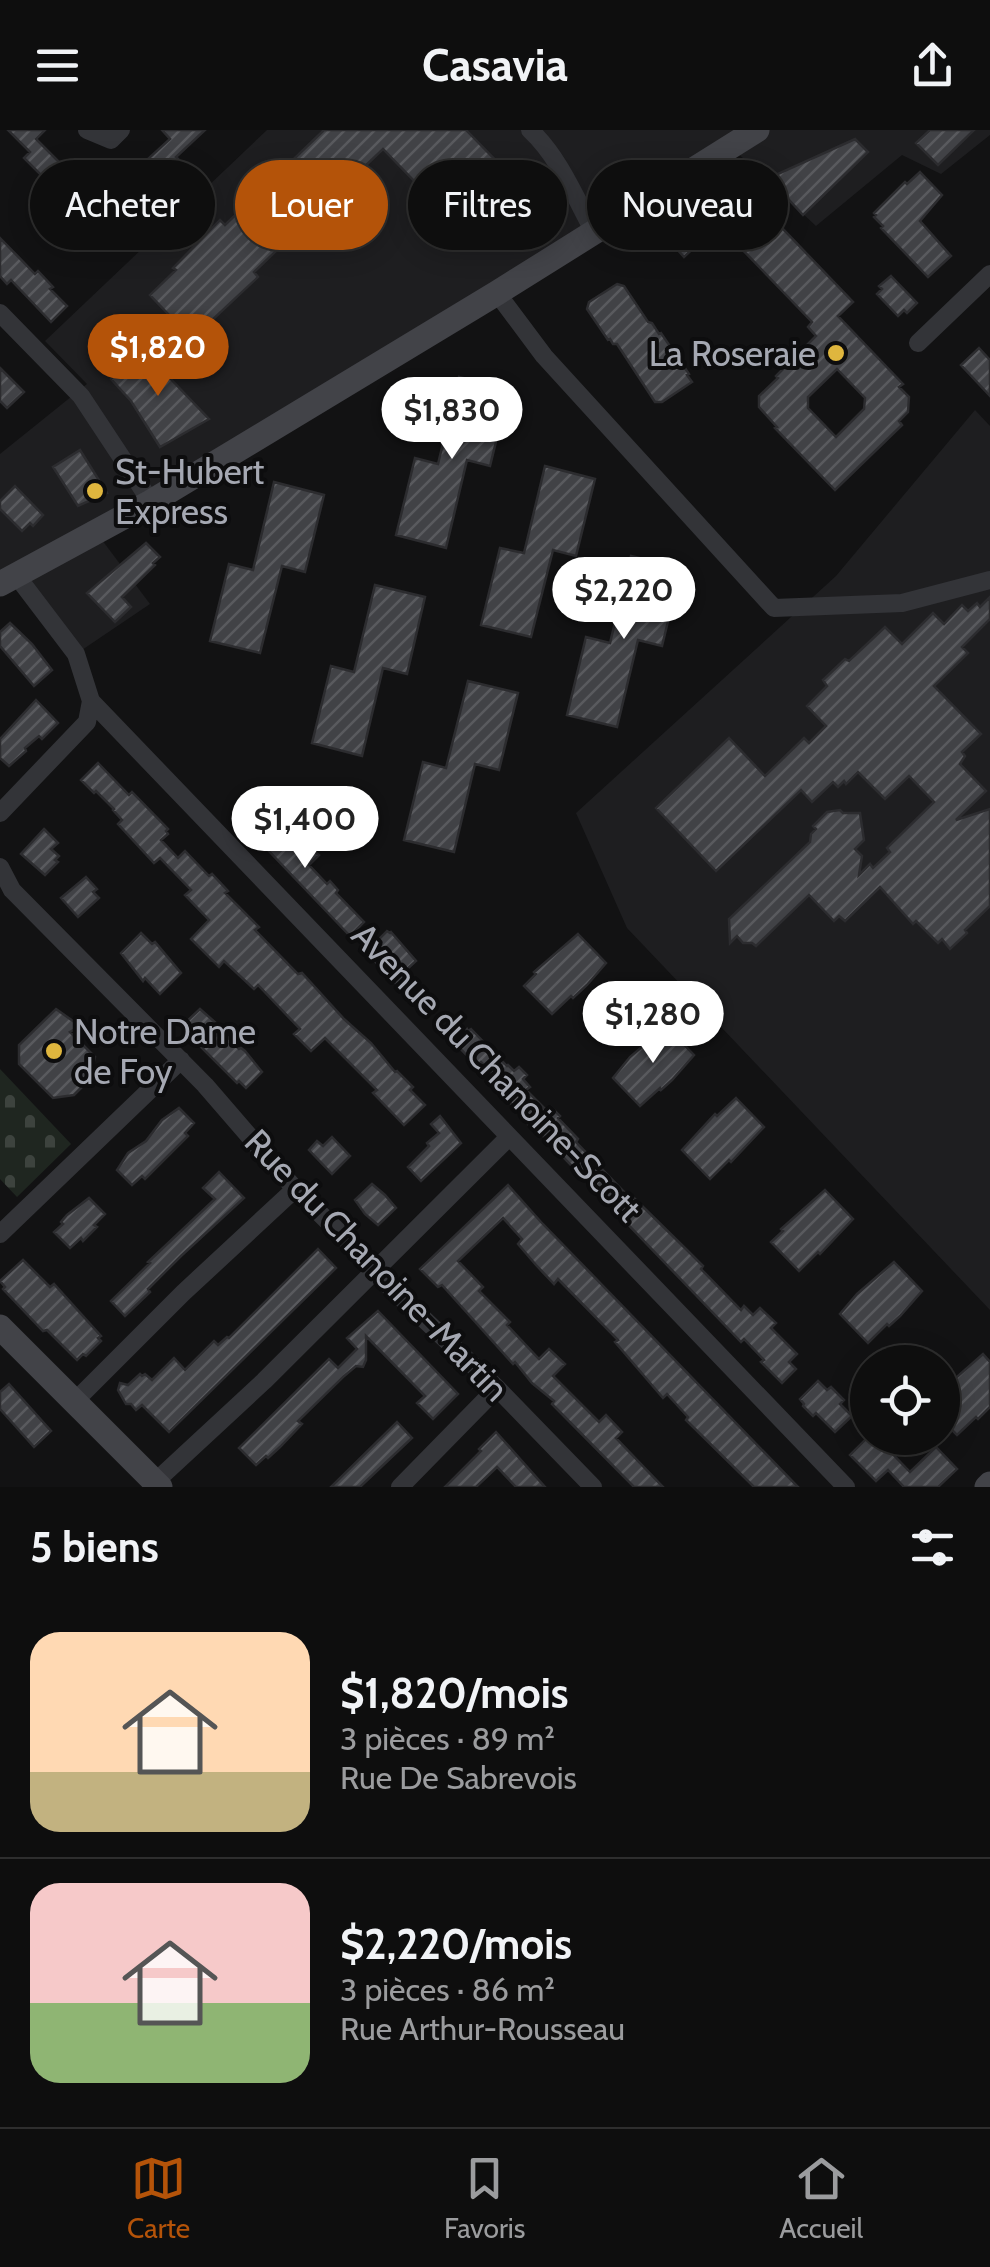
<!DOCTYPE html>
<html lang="fr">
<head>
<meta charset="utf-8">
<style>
  :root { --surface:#0e0e0e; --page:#1c1c1c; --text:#f1f3f6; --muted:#9b9c9e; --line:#2e2e2e; --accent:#b45309 }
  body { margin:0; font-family:Cabin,sans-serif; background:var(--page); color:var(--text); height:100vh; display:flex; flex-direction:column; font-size:38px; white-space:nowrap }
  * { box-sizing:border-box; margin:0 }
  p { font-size:32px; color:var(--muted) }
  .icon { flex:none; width:55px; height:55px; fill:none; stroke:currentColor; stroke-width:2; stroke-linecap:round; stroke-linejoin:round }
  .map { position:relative; height:1357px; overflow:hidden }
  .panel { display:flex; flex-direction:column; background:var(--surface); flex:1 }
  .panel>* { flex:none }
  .top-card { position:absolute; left:30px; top:30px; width:930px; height:90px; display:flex; gap:20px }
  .buttons { position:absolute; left:850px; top:1215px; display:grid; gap:20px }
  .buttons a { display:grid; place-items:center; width:110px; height:110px; border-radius:50%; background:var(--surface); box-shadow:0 5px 25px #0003,0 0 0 2px var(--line); font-size:50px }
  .price { position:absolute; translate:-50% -85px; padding:0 22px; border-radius:35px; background:#fff; color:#222; font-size:32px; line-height:65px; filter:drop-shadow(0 2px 5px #0008) }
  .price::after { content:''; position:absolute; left:50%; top:60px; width:30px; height:22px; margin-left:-15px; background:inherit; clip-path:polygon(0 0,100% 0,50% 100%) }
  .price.active { background:var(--accent); color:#fff }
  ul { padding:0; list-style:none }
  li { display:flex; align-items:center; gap:30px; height:250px; padding:0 30px }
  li+li { border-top:2px solid var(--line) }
  li span { display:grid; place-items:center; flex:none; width:280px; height:200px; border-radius:30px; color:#555 }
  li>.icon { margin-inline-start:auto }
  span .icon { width:120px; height:120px; fill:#fffc; stroke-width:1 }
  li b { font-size:42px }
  h2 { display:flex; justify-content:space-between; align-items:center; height:120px; padding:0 30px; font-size:42px }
  .tag { padding:0 35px; border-radius:45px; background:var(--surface); box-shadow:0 5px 25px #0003,0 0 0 2px var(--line); font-size:35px; line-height:90px }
  .tag.active { background:var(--accent); color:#fff }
  header { display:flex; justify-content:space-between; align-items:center; height:130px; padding:0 30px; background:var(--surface); font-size:45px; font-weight:800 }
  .tab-bar { display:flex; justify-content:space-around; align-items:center; height:140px; border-top:2px solid var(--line); background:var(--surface); font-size:28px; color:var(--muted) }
  .tab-bar a { display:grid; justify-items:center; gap:5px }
  .tab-bar .active { color:var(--accent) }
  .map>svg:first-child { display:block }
  .built { fill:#1e1e20 }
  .cemetery { fill:url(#cemetery-stones) }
  .building { fill:url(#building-hatch); stroke:#2c2c2f; stroke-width:2.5; fill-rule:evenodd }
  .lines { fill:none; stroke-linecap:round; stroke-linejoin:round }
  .street { stroke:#333438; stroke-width:18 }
  .secondary { stroke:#424348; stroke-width:25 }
  .poi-dot { fill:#dfb63e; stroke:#0d0d0e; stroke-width:4 }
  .labels { text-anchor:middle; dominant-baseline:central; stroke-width:8; stroke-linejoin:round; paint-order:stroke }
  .poi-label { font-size:35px; fill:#a5a8b2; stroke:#0d0d0e; text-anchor:start }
  .street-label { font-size:35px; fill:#a5a8b2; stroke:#0d0d0e }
</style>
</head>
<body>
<header><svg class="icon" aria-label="menu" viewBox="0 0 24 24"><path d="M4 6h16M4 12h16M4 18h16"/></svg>Casavia<svg class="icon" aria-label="share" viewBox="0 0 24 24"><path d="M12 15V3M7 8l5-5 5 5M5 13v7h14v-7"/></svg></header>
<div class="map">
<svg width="990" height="1357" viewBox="0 0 990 1357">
  <defs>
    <pattern id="cemetery-stones" width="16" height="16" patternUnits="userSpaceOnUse" patternTransform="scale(2.5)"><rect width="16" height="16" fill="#1f2620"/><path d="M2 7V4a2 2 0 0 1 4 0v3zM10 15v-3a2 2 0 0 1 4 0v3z" fill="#3d433e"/></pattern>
    <pattern id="building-hatch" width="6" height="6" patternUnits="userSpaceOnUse" patternTransform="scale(2.5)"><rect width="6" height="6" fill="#414246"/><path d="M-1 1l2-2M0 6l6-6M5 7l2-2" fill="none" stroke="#595a5e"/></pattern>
  </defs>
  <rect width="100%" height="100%" fill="#121213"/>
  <path class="built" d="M267 0H990V5L941 44 902 25 816 96 731 17 96 402 150 474 76 524 16 445 0 454V324L87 254 45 211Z
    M975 280 990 296V1180L627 798 576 683 836 446Z"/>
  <path class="cemetery" d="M0 939 71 1014 17 1067 0 1049Z"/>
  <path class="building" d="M8 0H45L36 9 66 39 50 54 24 28 30 22Z
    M162 0H205L176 27 180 31 141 66 126 49 170 9Z
    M324 0H466L508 43 456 94 383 19 254 142 258 147 192 209 150 165 176 140 173 138 220 90 225 95Z
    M930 0H974L938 35 916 13Z
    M855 9 868 22 803 85 779 59 761 76 853 172 838 186 903 254 899 257 909 267 908 282 899 291 902 295 835 360 775 298 777 297 759 277V266L778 248 776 246 816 206 808 197 812 192 738 115 749 105 731 85 726 90 724 87 718 92 702 72 716 60 732 76 757 53 772 49 771 47ZM837 239 865 268 864 279 836 307 808 278V267Z
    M920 42 942 65 920 91 951 126 928 147 881 98 883 96 874 87 876 85 874 83 905 52 907 54Z
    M67 54 115 60 112 83 77 79 78 68 65 67Z
    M684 91 702 110 684 127 666 107Z
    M0 108 35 144 38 141 53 157 50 159 67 176 51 192 11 150 7 154 0 146Z
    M891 146 917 173 907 183 904 180 898 186 877 164 882 159 879 156Z
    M617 154 624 156 648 192 652 193 659 204 661 203 689 244 687 245 692 252 662 272H655L617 214H613L610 209 608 210 587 179 589 172Z
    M979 218 990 230V266L961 235Z
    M142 219 209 289 160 317 131 271 111 249Z
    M0 238 24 262 7 278 0 271Z
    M459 247 509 259 490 336 467 330 446 418 396 405 415 328 438 334Z
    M80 320 107 363 78 376 53 337Z
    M545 336 595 349 576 426 553 420 531 507 481 495 500 418 524 423Z
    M274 352 324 365 305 442 282 436 260 523 210 511 229 434 253 440Z
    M15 356 43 385 33 396 30 393 22 401 0 379V371Z
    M146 413 160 427 153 433 155 435 122 467 131 477 115 492 87 463Z
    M631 426 681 438 662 516 638 510 617 597 567 585 586 507 610 513Z
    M375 455 425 467 407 544 383 538 362 626 312 613 331 536 354 542Z
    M990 467V489L962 517 968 523 934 556 981 604 962 622 965 626 960 634 986 661 956 690 990 679V776L965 800 967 803 950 819 942 809 938 813 916 791 913 794 880 757 845 791 839 786 834 791 809 765 756 816 752 813H743L737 806 730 813 729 789 810 712 811 704 816 699 813 696 827 682 840 680 843 683H860L864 710 855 719 862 726 859 745 870 734 873 738 890 722 887 718 934 672 909 646 885 669 858 642 846 654 844 651 838 657 833 652 812 672 801 660 716 741 656 678 729 608 765 646 804 608 809 613 826 596 807 576 827 556 823 550 845 529 849 531 885 497 902 514 933 483 944 494 962 475 968 481 977 473 980 477Z
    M10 493 32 514 52 540 34 556 0 516V502Z
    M468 551 518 563 499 640 475 634 454 722 404 710 423 632 446 638Z
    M36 570 58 593 42 609 39 606 25 618 26 621 9 636 0 628V609Z
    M98 633 129 665 132 662 168 699 166 701 168 704 161 710 178 728 185 721 209 746 212 744 228 761 225 763 259 797 255 800 298 844 302 843 344 889 371 913 395 942 397 941 413 957 410 960 425 975 404 995 373 963 377 960 325 908 311 921 294 904 300 899 258 855 254 859 224 831 219 837 191 809 209 790 185 765 191 760 160 728 154 733 118 694 122 690 113 680 114 679 96 661 94 663 81 650Z
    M267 683 297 713 300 710 319 725 309 735 327 754 330 751 338 760 336 763 364 792 350 806 264 716 262 717 250 704 252 702 250 700Z
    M44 699 58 713 51 719 59 726 55 730 58 732 45 745 21 724Z
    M86 747 97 759 93 762 99 768 78 787 61 768Z
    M387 801 390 803 391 802 416 831 406 840 411 845 399 857 366 822Z
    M141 803 152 814 155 812 181 843 160 864 145 848 143 851 121 823Z
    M578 804 606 833 587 855 573 868 571 866 552 884 524 856 536 844 534 842Z
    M56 879 80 896 70 902 95 927 90 949 74 965 53 968 19 934V915Z
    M200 879 225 901 223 902 239 919 241 918 245 921 262 942 246 958 239 951 237 953 188 904 191 901 184 894Z
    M666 896 694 925 672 950 661 960 660 958 640 976 613 948 630 927Z
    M467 899 468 901 471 899 507 936 508 935 514 941 519 937 527 945 523 949 530 957 526 960 547 981 551 977 560 986 558 988 578 1009 576 1012 630 1068 632 1066 689 1122 703 1136 701 1139 741 1180 744 1176 753 1185 760 1178 776 1193 771 1198 797 1224 789 1232 796 1239 782 1253 761 1232 764 1230 744 1209 741 1212 540 1003 539 1005 528 994 530 992 500 963 497 957 501 952 481 932 477 936 455 913V910Z
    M736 968 764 997 731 1032 729 1030 710 1049 682 1020 715 984 717 986Z
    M179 978 194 993 185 1003 188 1006 145 1049 142 1046 132 1055 117 1040 128 1023 146 1011 162 990Z
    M440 986 461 1013 421 1051 408 1037 429 1016 427 1013 439 1003 431 994Z
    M332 1007 350 1026 332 1044 309 1020 317 1011 323 1016Z
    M219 1042 244 1068 181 1126 148 1159 150 1162 125 1186 111 1171 150 1133 148 1132 215 1069 203 1058Z
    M372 1054 385 1065 396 1078 378 1095 365 1084 355 1070Z
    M508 1055 541 1092 798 1357H754L686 1290 688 1287 667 1264 663 1268 615 1212 618 1210 558 1149 554 1154 536 1135 518 1114 522 1109 503 1088 458 1131 483 1157 479 1161 510 1192 507 1195 539 1229 549 1219 565 1234 553 1246 599 1292 606 1285 622 1302 616 1308 663 1357H634L552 1274 554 1271 532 1253 515 1232 513 1234 442 1155 438 1157 420 1139Z
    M825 1060 853 1089 820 1124 818 1122 799 1141 771 1112 783 1101 781 1099Z
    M89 1068 105 1084 94 1095 97 1097 83 1111 81 1108 70 1118 54 1102 63 1094 61 1092 67 1085Z
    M318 1119 336 1138 169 1302 142 1275 136 1280 131 1274H126L118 1260 120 1253 128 1255 140 1244 142 1246 145 1244 152 1250 174 1228 185 1240 214 1211 218 1215 227 1207 229 1208Z
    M23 1130 50 1157 54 1154 101 1206 98 1208 101 1211 86 1226 83 1224 77 1230 47 1200 43 1201 3 1159 5 1157 0 1151Z
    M894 1132 922 1161 900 1186 889 1196 887 1194 868 1213 840 1184 857 1164Z
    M378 1181 458 1264 433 1289 417 1273 425 1266 366 1206V1230L363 1237 356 1236 343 1247 298 1291 302 1294 280 1317 268 1328 266 1326 256 1335 239 1318 329 1229 338 1238 357 1219 347 1208Z
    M983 1224 990 1232V1277L978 1289 976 1287 957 1305 942 1290V1260Z
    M818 1251 827 1260 831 1257 844 1270 840 1274 852 1286 835 1302 816 1283 813 1286 803 1276 804 1274 800 1269Z
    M9 1254 51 1301 34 1317 0 1279V1262Z
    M397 1292 412 1308 360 1357H331Z
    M496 1302 545 1357H516L497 1337 476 1357H445L481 1321 479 1319Z
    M866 1309 879 1318 883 1314 910 1342 936 1317 957 1339 938 1357H904L888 1340 876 1351 850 1325Z"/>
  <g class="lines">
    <path class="street" d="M87 0 111 10 121 0
      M530 0C559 27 575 67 594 102
      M497 163 544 226 774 478 902 473 990 450
      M0 183 81 266 151 372
      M918 213 990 144
      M16 445 76 524 91 571 846 1357
      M0 683 87 592 91 571
      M0 737 12 760 205 955 295 1059 358 1121 374 1142 497 1258 593 1357
      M0 1104 181 930
      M75 1271 183 1163 295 1059
      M155 1352 264 1251 509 1007
      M400 1357 497 1258"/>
    <path class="secondary" d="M0 454 151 372 497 163 757 0
      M0 1197 160 1357
      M987 1357 990 1354"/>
  </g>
  <g class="poi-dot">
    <circle cx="836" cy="223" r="10"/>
    <circle cx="95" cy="361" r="10"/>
    <circle cx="54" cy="921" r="10"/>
  </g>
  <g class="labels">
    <g class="poi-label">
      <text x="816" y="223" text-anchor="end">La Roseraie</text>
      <text x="115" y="341">St-Hubert<tspan x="115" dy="40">Express</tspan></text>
      <text x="74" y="901">Notre Dame<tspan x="74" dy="40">de Foy</tspan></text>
    </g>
    <g class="street-label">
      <text transform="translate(497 942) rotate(46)">Avenue du Chanoine-Scott</text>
      <text transform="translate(377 1135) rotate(46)">Rue du Chanoine-Martin</text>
    </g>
  </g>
</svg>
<div class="buttons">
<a><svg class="icon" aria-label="locate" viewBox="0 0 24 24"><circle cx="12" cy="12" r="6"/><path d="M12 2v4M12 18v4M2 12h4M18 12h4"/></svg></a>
</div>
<b class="price active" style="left:158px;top:269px">$1,820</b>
<b class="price" style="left:452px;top:332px">$1,830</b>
<b class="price" style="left:624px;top:512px">$2,220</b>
<b class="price" style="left:305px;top:741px">$1,400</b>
<b class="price" style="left:653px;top:936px">$1,280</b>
<div class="top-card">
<a class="tag">Acheter</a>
<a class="tag active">Louer</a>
<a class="tag">Filtres</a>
<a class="tag">Nouveau</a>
</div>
</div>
<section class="panel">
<h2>5 biens<svg class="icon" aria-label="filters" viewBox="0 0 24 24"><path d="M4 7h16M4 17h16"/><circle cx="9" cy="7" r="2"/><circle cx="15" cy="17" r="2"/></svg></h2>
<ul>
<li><span style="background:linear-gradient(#ffd9b3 70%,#c2b280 0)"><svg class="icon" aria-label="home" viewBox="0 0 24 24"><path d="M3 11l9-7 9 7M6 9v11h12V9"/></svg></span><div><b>$1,820/mois</b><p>3 pièces · 89 m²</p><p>Rue De Sabrevois</p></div></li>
<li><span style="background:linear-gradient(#f6c9c9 60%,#8fb573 0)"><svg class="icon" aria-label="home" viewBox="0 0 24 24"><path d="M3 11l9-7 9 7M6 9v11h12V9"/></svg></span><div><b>$2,220/mois</b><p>3 pièces · 86 m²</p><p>Rue Arthur-Rousseau</p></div></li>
</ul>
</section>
<nav class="tab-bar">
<a class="active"><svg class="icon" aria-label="map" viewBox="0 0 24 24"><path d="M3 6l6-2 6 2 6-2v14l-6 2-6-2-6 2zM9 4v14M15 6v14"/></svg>Carte</a>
<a><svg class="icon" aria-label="saved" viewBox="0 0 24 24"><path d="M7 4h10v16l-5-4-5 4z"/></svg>Favoris</a>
<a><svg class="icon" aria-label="home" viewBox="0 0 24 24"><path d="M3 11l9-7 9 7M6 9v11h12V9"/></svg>Accueil</a>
</nav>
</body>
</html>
